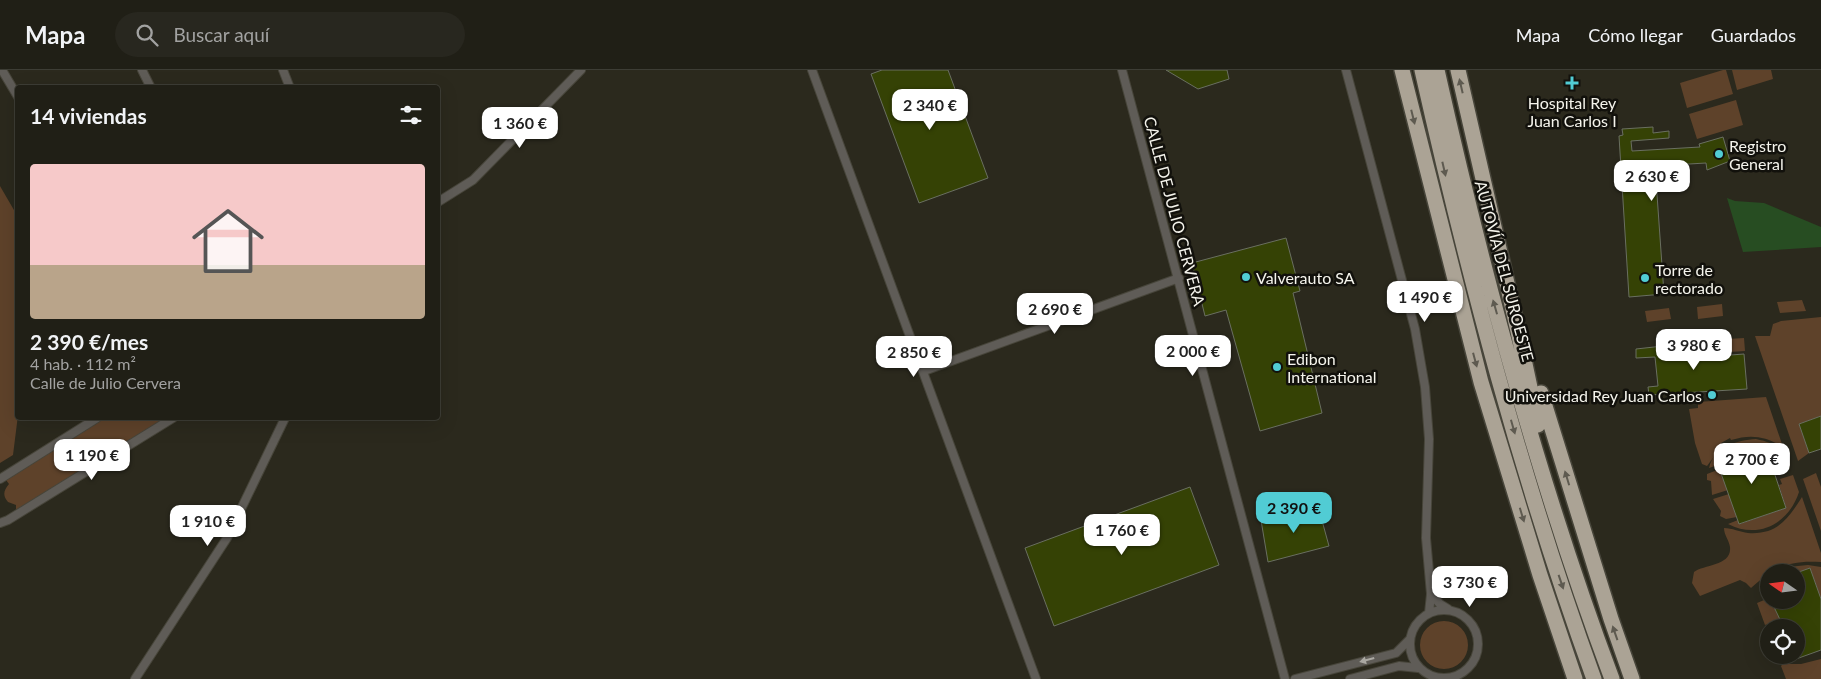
<!DOCTYPE html>
<html lang="es">
<head>
<meta charset="utf-8">
<style>
  :root { --surface:#201f16; --page:#28271f; --text:#f1f3f6; --muted:#a2a2a1; --line:#3d3d35; --accent:#51ccd4 }
  body { margin:0; font-family:Lato,sans-serif; background:var(--page); color:var(--text); height:100vh; display:flex; flex-direction:column; font-size:19px; white-space:nowrap }
  * { box-sizing:border-box; margin:0 }
  p { font-size:16px; color:var(--muted) }
  .icon { flex:none; width:28px; height:28px; fill:none; stroke:currentColor; stroke-width:2; stroke-linecap:round; stroke-linejoin:round }
  .map { position:relative; flex:1; overflow:hidden }
  .details { position:absolute; left:15px; top:15px; width:425px; height:335px; display:flex; flex-direction:column; background:var(--surface); border-radius:5px; box-shadow:0 5px 20px #0002,0 0 0 1px var(--line) }
  .details>* { flex:none }
  .needle { width:32px; rotate:284deg }
  .tools { position:absolute; left:1760px; top:494px; display:grid; gap:10px }
  .tools a { display:grid; place-items:center; width:45px; height:45px; border-radius:50%; background:var(--surface); box-shadow:0 5px 20px #0002,0 0 0 1px var(--line); font-size:25px }
  .price { position:absolute; translate:-50% -42px; padding:0 11px; border-radius:10px; background:#fff; color:#222; font-size:16px; line-height:32px; filter:drop-shadow(0 1px 2px #0008) }
  .price::after { content:''; position:absolute; left:50%; top:30px; width:15px; height:11px; margin-left:-8px; background:inherit; clip-path:polygon(0 0,100% 0,50% 100%) }
  .price.on { background:var(--accent); color:#111 }
  ul { padding:0; list-style:none }
  li { display:grid; align-content:center; gap:10px; height:265px; padding:0 15px }
  li+li { border-top:1px solid var(--line) }
  li span { display:grid; place-items:center; height:155px; border-radius:5px; color:#555 }
  li>.icon { margin-inline-start:auto }
  span .icon { width:90px; height:90px; fill:#fffc; stroke-width:1 }
  li b { font-size:21px }
  h2 { display:flex; justify-content:space-between; align-items:center; height:60px; padding:0 15px; font-size:21px }
  header { display:flex; align-items:center; gap:30px; box-sizing:border-box; height:70px; padding:0 25px; background:var(--surface); border-bottom:1px solid var(--line) }
  header strong { font-size:24px }
  nav { display:flex; gap:28px; margin-inline-start:auto; font-size:18px }
  .search { width:350px; height:45px; background:var(--page); display:flex; align-items:center; gap:12px; box-sizing:border-box; padding:0 18px; border-radius:28px; color:var(--muted); font-size:19px }
  .map>svg:first-child { display:block }
  .green { fill:#5e422a }
  .water { fill:#274d22 }
  .building { fill:#354205; stroke:#6a6f61 }
  .lines { fill:none; stroke-linecap:round; stroke-linejoin:round }
  .minor-casing { stroke:#47453a; stroke-width:10 }
  .motorway-casing { stroke:#47453a; stroke-width:18 }
  .minor { stroke:#5f5c57; stroke-width:8 }
  .motorway { stroke:#aba395; stroke-width:15 }
  .oneway { fill:#5e5a50 }
  .oneway2 { fill:#aaa8a2 }
  .poi-dot { fill:#51ccd4; stroke:#12110c; stroke-width:2 }
  .labels { text-anchor:middle; dominant-baseline:central; stroke-width:5; stroke-linejoin:round; paint-order:stroke }
  .poi-label { font-size:16px; fill:#f5f4ec; stroke:#12110c; text-anchor:start }
  .street-label { font-size:16px; fill:#f5f4ec; stroke:#12110c }
</style>
</head>
<body>
<header>
<strong>Mapa</strong>
<div class="search"><svg class="icon" aria-label="search" viewBox="0 0 24 24"><circle cx="10" cy="10" r="6"/><path d="M15 15l6 6"/></svg>Buscar aquí</div>
<nav><a>Mapa</a><a>Cómo llegar</a><a>Guardados</a></nav>
</header>
<div class="map">
<svg width="1821" height="609" viewBox="0 0 1821 609">
  <rect width="100%" height="100%" fill="#2b291d"/>
  <path class="green" d="M1723 0H1726L1733 24 1687 38 1680 13Z
    M1732 0H1771L1773 9 1737 20Z
    M1736 30 1743 55 1697 69 1689 44Z
    M0 116 18 147V345L13 385 0 393Z
    M1802 230 1806 241 1780 243 1777 232Z
    M1722 234 1723 246 1698 249 1697 237Z
    M1669 238 1671 249 1647 252 1645 241Z
    M1821 247V346L1799 354 1809 383 1798 391 1755 266H1770L1773 254 1781 251Z
    M1744 268 1745 281 1713 283 1712 270Z
    M1766 327 1783 377C1765 366 1751 364 1731 370L1730 368 1721 373 1722 376 1707 396 1702 394 1695 373 1689 339 1698 338V332Z
    M105 348H166L23 437 16 440V435L8 432C2 425 4 420 9 414L6 410Z
    M1756 369C1775 373 1783 378 1790 396L1777 400 1776 399H1773L1765 375 1718 392V395L1709 398C1714 377 1737 370 1756 369Z
    M1720 399 1728 420 1712 425 1711 411 1707 410V404Z
    M1816 403 1821 417V461L1803 409Z
    M1793 405 1799 422C1789 453 1759 470 1728 454L1738 450 1740 454 1786 438 1779 415 1782 414 1780 409Z
    M1729 424 1737 447 1726 449 1720 446 1721 441 1713 429Z
    M1802 427 1821 483V492C1788 490 1775 497 1751 518L1746 513 1740 510 1700 526 1692 513 1694 502C1704 494 1732 496 1730 477 1729 470 1724 465 1724 458 1732 458 1740 462 1748 463 1777 465 1788 449 1802 427Z
    M1808 495 1821 497V529L1810 498 1796 503 1776 502 1788 497Z
    M1769 528V530H1772L1781 549 1765 555 1757 533Z
    M1420 575a24 24 0 1 1 48 0a24 24 0 1 1-48 0Z
    M1821 589V609H1786L1781 596 1783 594H1801Z"/>
  <path class="water" d="M1727 128 1735 131 1764 133 1821 157V177L1743 182Z"/>
  <path class="building" d="M882 0H948L988 108 919 133 871 4Z
    M1166 0H1227L1229 9 1198 19Z
    M1653 57V63L1669 61V68L1631 71 1632 81 1700 77 1699 74 1723 67 1730 91 1707 100 1706 93 1655 96 1664 224 1629 227 1619 66 1623 65 1622 59Z
    M1286 168 1300 221 1293 223 1322 343 1260 361 1226 240 1205 246 1192 193Z
    M1690 273 1691 284 1704 283V287L1744 284 1747 319 1649 325 1648 317 1658 316 1655 287 1636 288V279Z
    M1821 346V379L1809 383 1799 354Z
    M1765 375 1786 438 1739 454 1717 392Z
    M1190 417 1219 495 1054 556 1025 478Z
    M1318 436 1329 476 1268 492 1261 450Z
    M1810 498 1821 529V580L1796 589V558H1784L1774 537 1796 530V503Z"/>
  <g class="lines">
    <defs>
      <path id="minor" d="M2 0 18 27
        M142 0 151 18
        M283 0 290 18
        M812 0 1036 609
        M1122 0 1285 609
        M1346 0 1415 259 1425 317 1429 369 1426 468 1431 524 1429 543
        M438 132 473 110 581 0
        M924 301 1179 208
        M0 409 97 348
        M0 453 8 450 173 348
        M1431 524 1440 534 1448 539
        M1410 574a34 34 0 1 1 68 0a34 34 0 1 1-68 0Z
        M135 609 227 468 285 348
        M1295 609 1396 583 1410 569
        M1350 609 1399 596 1418 598"/>
      <path id="motorway" d="M1402 0 1481 312 1540 505 1575 609
        M1422 0C1468 205 1522 411 1594 609
        M1437 0C1483 205 1538 412 1612 609
        M1458 0 1518 261 1538 355
        M1541 323 1611 549 1632 609"/>
    </defs>
    <use href="#minor" class="minor-casing"/>
    <use href="#motorway" class="motorway-casing"/>
    <use href="#minor" class="minor"/>
    <use href="#motorway" class="motorway"/>
  </g>
  <defs><path id="oneway-solid" d="M-6-.8H1V-3.2L6.5 0L1 3.2V.8H-6Z" transform="scale(1.25)"/></defs>
  <g class="oneway">
    <use href="#oneway-solid" transform="translate(1461 16) rotate(-103)"/>
    <use href="#oneway-solid" transform="translate(1413 47) rotate(76)"/>
    <use href="#oneway-solid" transform="translate(1444 99) rotate(77)"/>
    <use href="#oneway-solid" transform="translate(1495 237) rotate(-106)"/>
    <use href="#oneway-solid" transform="translate(1475 290) rotate(75)"/>
    <use href="#oneway-solid" transform="translate(1513 357) rotate(74)"/>
    <use href="#oneway-solid" transform="translate(1567 408) rotate(-107)"/>
    <use href="#oneway-solid" transform="translate(1522 445) rotate(73)"/>
    <use href="#oneway-solid" transform="translate(1561 512) rotate(71)"/>
    <use href="#oneway-solid" transform="translate(1615 563) rotate(-109)"/>
  </g>
  <use class="oneway2" href="#oneway-solid" transform="translate(1367 590) rotate(165)"/>
  <g class="poi-dot">
    <path d="M1569.5 5.5h5v5h5v5h-5v5h-5v-5h-5v-5h5z"/>
    <circle cx="1719" cy="84" r="5"/>
    <circle cx="1246" cy="207" r="5"/>
    <circle cx="1645" cy="208" r="5"/>
    <circle cx="1277" cy="297" r="5"/>
    <circle cx="1712" cy="325" r="5"/>
  </g>
  <g class="labels">
    <g class="poi-label">
      <text x="1572" y="32" text-anchor="middle">Hospital Rey<tspan x="1572" dy="18">Juan Carlos I</tspan></text>
      <text x="1729" y="75">Registro<tspan x="1729" dy="18">General</tspan></text>
      <text x="1655" y="199">Torre de<tspan x="1655" dy="18">rectorado</tspan></text>
      <text x="1256" y="207">Valverauto SA</text>
      <text x="1287" y="288">Edibon<tspan x="1287" dy="18">International</tspan></text>
      <text x="1702" y="325" text-anchor="end">Universidad Rey Juan Carlos</text>
    </g>
    <g class="street-label">
      <text transform="translate(1175 141) rotate(75)">CALLE DE JULIO CERVERA</text>
      <text transform="translate(1505 201) rotate(75)">AUTOVÍA DEL SUROESTE</text>
    </g>
  </g>
</svg>
<div class="tools">
<a><svg class="needle" viewBox="-14 -14 28 28"><path d="M0-13l5 13h-10z" fill="#e53935"/><path d="M0 13l5-13h-10z" fill="#a2a2a1"/></svg></a>
<a><svg class="icon" aria-label="locate" viewBox="0 0 24 24"><circle cx="12" cy="12" r="6"/><path d="M12 2v4M12 18v4M2 12h4M18 12h4"/></svg></a>
</div>
<b class="price" style="left:930px;top:61px">2 340 €</b>
<b class="price" style="left:520px;top:79px">1 360 €</b>
<b class="price" style="left:1652px;top:132px">2 630 €</b>
<b class="price" style="left:1425px;top:253px">1 490 €</b>
<b class="price" style="left:1055px;top:265px">2 690 €</b>
<b class="price" style="left:1694px;top:301px">3 980 €</b>
<b class="price" style="left:1193px;top:307px">2 000 €</b>
<b class="price" style="left:914px;top:308px">2 850 €</b>
<b class="price" style="left:92px;top:411px">1 190 €</b>
<b class="price" style="left:1752px;top:415px">2 700 €</b>
<b class="price on" style="left:1294px;top:464px">2 390 €</b>
<b class="price" style="left:208px;top:477px">1 910 €</b>
<b class="price" style="left:1122px;top:486px">1 760 €</b>
<b class="price" style="left:1470px;top:538px">3 730 €</b>
<section class="details">
<h2>14 viviendas<svg class="icon" aria-label="filters" viewBox="0 0 24 24"><path d="M4 7h16M4 17h16"/><circle cx="9" cy="7" r="2"/><circle cx="15" cy="17" r="2"/></svg></h2>
<ul>
<li><span style="background:linear-gradient(#f6c9c9 65%,#b9a48a 0)"><svg class="icon" aria-label="home" viewBox="0 0 24 24"><path d="M3 11l9-7 9 7M6 9v11h12V9"/></svg></span><div><b>2 390 €/mes</b><p>4 hab. · 112 m²</p><p>Calle de Julio Cervera</p></div></li>
</ul>
</section>
</div>
</body>
</html>
